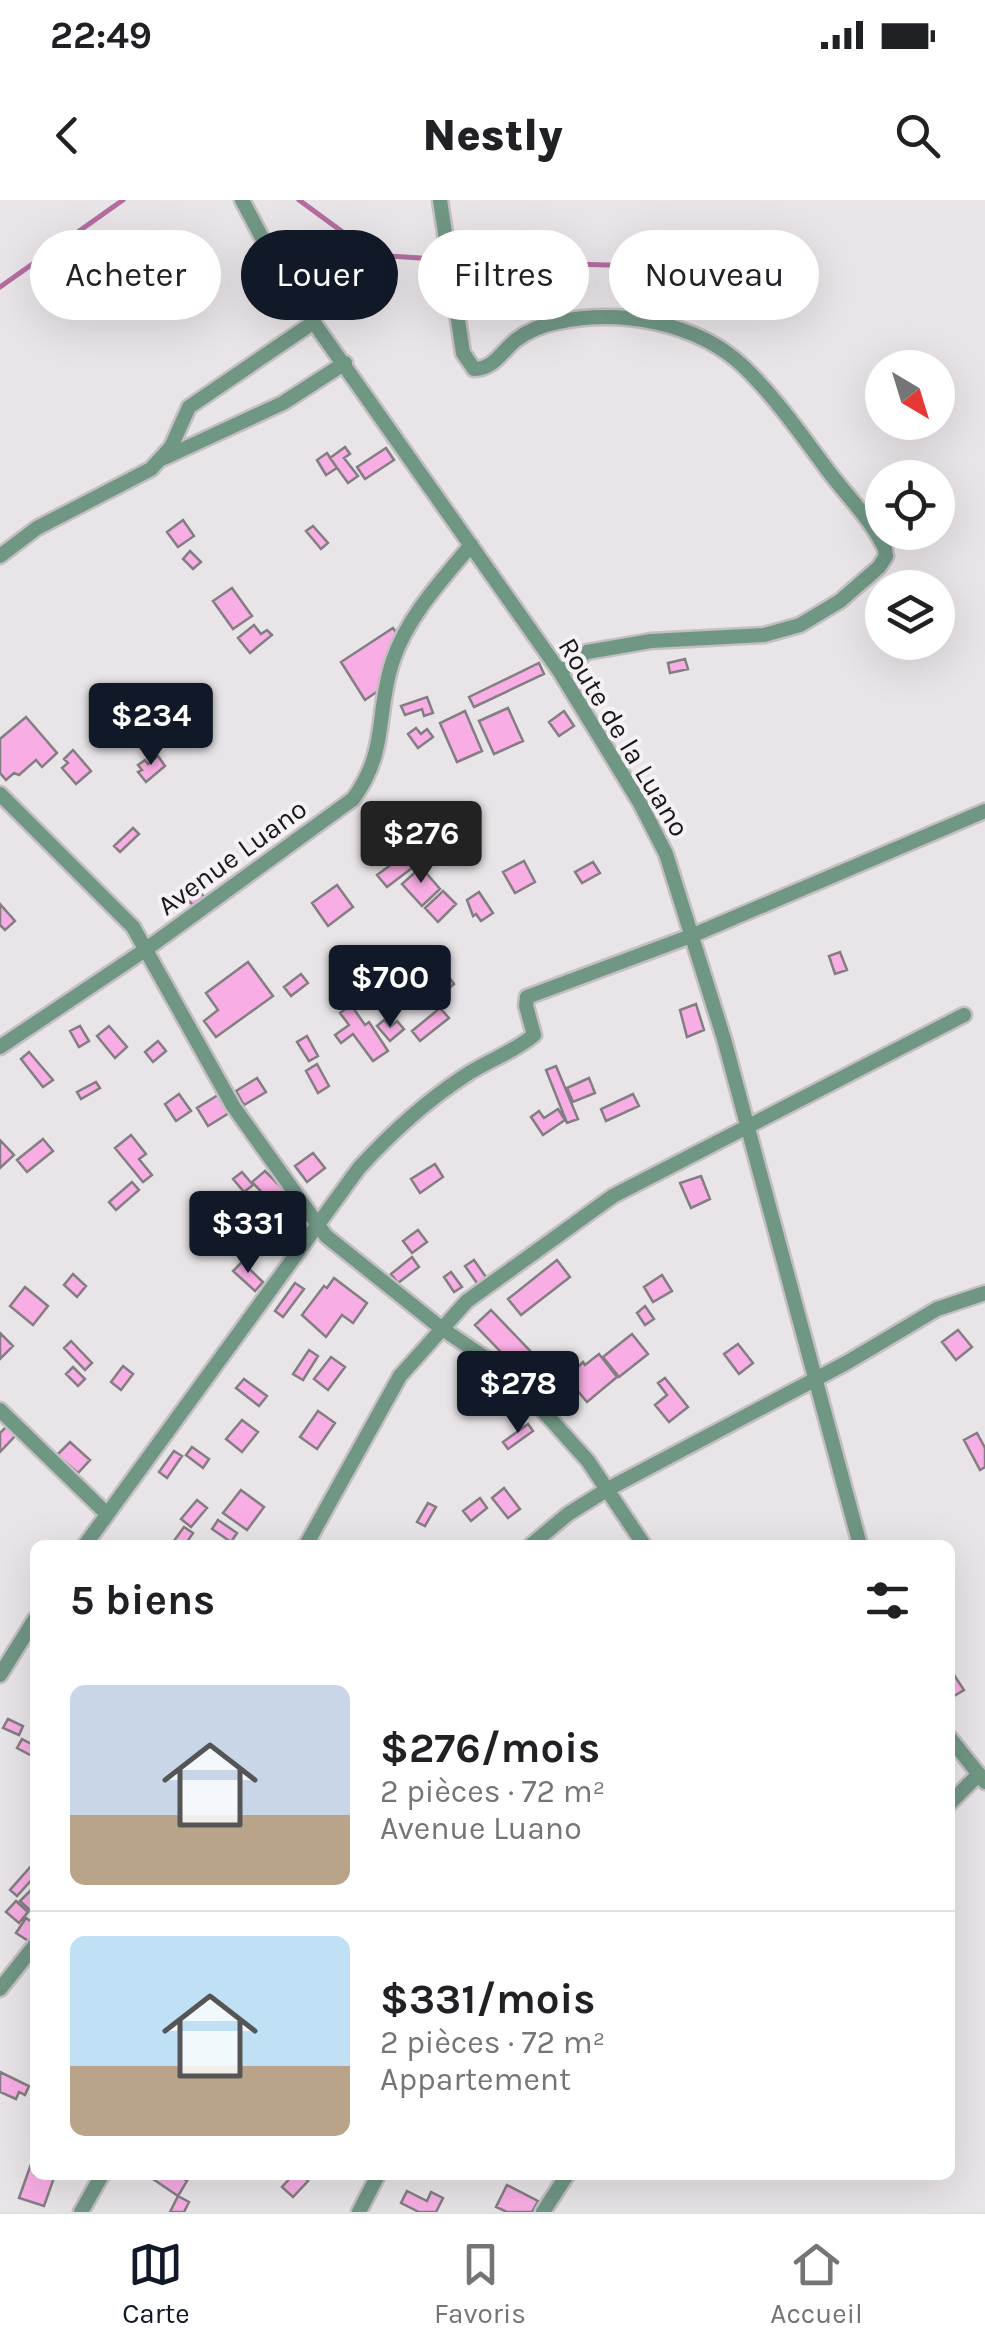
<!DOCTYPE html>
<html lang="fr">
<head>
<meta charset="utf-8">
<style>
  :root { --surface:#fff; --page:#f6f6f6; --text:#202124; --muted:#757577; --line:#e0e0e0; --accent:#111827 }
  body { margin:0; font-family:Karla,sans-serif; background:var(--page); color:var(--text); height:100vh; display:flex; flex-direction:column; font-size:38px; white-space:nowrap }
  * { box-sizing:border-box; margin:0 }
  p { font-size:32px; color:var(--muted) }
  .icon { flex:none; width:55px; height:55px; fill:none; stroke:currentColor; stroke-width:2; stroke-linecap:round; stroke-linejoin:round }
  .map { position:relative; flex:1; overflow:hidden }
  .details { position:absolute; left:30px; top:1340px; width:925px; height:640px; display:flex; flex-direction:column; background:var(--surface); border-radius:15px; box-shadow:0 10px 40px #0002 }
  .details>* { flex:none }
  .banner { position:absolute; left:30px; top:30px; width:925px; height:90px; display:flex; gap:20px }
  .needle { width:65px; rotate:142deg }
  .buttons { position:absolute; left:865px; top:150px; display:grid; gap:20px }
  .buttons a { display:grid; place-items:center; width:90px; height:90px; border-radius:50%; background:var(--surface); box-shadow:0 10px 40px #0002; font-size:50px }
  .price { position:absolute; translate:-50% -85px; padding:0 22px; border-radius:10px; background:var(--accent); color:#fff; font-size:32px; line-height:65px; filter:drop-shadow(0 2px 5px #0008) }
  .price::after { content:''; position:absolute; left:50%; top:60px; width:30px; height:22px; margin-left:-15px; background:inherit; clip-path:polygon(0 0,100% 0,50% 100%) }
  .price.active { background:#222; color:#fff }
  ul { padding:0; list-style:none }
  li { display:flex; align-items:center; gap:30px; height:250px; padding:0 40px }
  li+li { border-top:2px solid var(--line) }
  li span { display:grid; place-items:center; flex:none; width:280px; height:200px; border-radius:15px; color:#555 }
  li>.icon { margin-inline-start:auto }
  span .icon { width:120px; height:120px; fill:#fffc; stroke-width:1 }
  li b { font-size:42px }
  h2 { display:flex; justify-content:space-between; align-items:center; height:120px; padding:0 40px; font-size:42px }
  .chip { padding:0 35px; border-radius:45px; background:var(--surface); box-shadow:0 10px 40px #0002; font-size:35px; line-height:90px }
  .chip.active { background:var(--accent); color:#fff }
  .status { display:flex; justify-content:space-between; align-items:center; height:70px; padding:0 50px; background:var(--surface); direction:ltr }
  .status svg { height:28px; fill:currentColor }
  header { display:flex; justify-content:space-between; align-items:center; height:130px; padding:0 40px; background:var(--surface); font-size:45px; font-weight:800 }
  .tabs { display:flex; justify-content:space-around; align-items:center; height:140px; border-top:2px solid var(--line); background:var(--surface); font-size:28px; color:var(--muted) }
  .tabs a { display:grid; justify-items:center; gap:5px }
  .tabs .active { color:var(--accent) }
  .map>svg:first-child { display:block }
  .lines { fill:none; stroke-linecap:round; stroke-linejoin:round }
  .stream { stroke:#b36da1; stroke-width:5 }
  .building { fill:#f8ade4; stroke:#827e81; stroke-width:2.5 }
  .minor-casing { stroke:#c3bfc2; stroke-width:19 }
  .minor { stroke:#709684; stroke-width:14 }
  .labels { text-anchor:middle; dominant-baseline:central; stroke-width:8; stroke-linejoin:round; paint-order:stroke }
  .street-label { font-size:28px; fill:#191719; stroke:#f6f1f4 }
</style>
</head>
<body>
<div class="status"><b>22:49</b><svg viewBox="0 0 49 12"><path d="M0 12V9h3v3zM5 12V6h3v6zM10 12V3h3v9zM15 12V0h3v12zM26 1h20v11H26zM47 4h2v5h-2z"/></svg></div>
<header><svg class="icon" aria-label="back" viewBox="0 0 24 24"><path d="M15 5l-7 7 7 7"/></svg>Nestly<svg class="icon" aria-label="search" viewBox="0 0 24 24"><circle cx="10" cy="10" r="6"/><path d="M15 15l6 6"/></svg></header>
<div class="map">
<svg width="985" height="2012" viewBox="0 0 985 2012">
  <rect width="100%" height="100%" fill="#e8e4e7"/>
  <g class="lines">
    <path class="stream" d="M299 0 374 55 466 61 679 67
      M0 87 123 0"/>
  </g>
  <path class="building" d="M345 247 350 254 344 258 358 276 348 283 330 258Z
    M386 248 394 260 365 279 357 267Z
    M327 253 337 268 326 275 317 260Z
    M183 320 194 336 178 347 167 332Z
    M313 326 328 343 321 349 306 331Z
    M190 351 201 362 193 369 183 359Z
    M232 388 252 416 233 429 213 401Z
    M254 425 261 434 267 430 272 435 250 453 238 438Z
    M393 428 398 435 378 491 365 500 341 462Z
    M685 459 688 469 670 473 668 463Z
    M539 463 544 474 474 507 469 497Z
    M427 497 433 513 424 516 422 509 405 515 401 506Z
    M508 508 523 541 494 554 479 521Z
    M465 511 482 551 457 562 440 523Z
    M564 511 574 526 559 536 549 522Z
    M26 517 57 553 42 567 36 560 19 575 14 573 6 580 0 573V539Z
    M416 528 421 534 427 529 433 537 418 548 408 534Z
    M73 550 91 571 76 584 62 568 68 563 64 559Z
    M158 556 165 566 146 582 138 572 142 570 138 565 145 560 148 564Z
    M133 628 139 634 120 652 114 646Z
    M403 656 412 668 387 687 377 675Z
    M524 661 535 682 515 693 503 672Z
    M593 662 600 673 582 683 575 672Z
    M421 667 440 689 422 706 402 684Z
    M195 685 204 697 193 705 190 702 185 706 181 700 186 696 184 693Z
    M337 685 353 707 328 726 312 703Z
    M443 691 456 704 438 722 425 708Z
    M479 692 493 713 481 721 476 714 473 716 467 700Z
    M0 704 15 721 5 730 0 725Z
    M840 752 847 770 835 774 829 756Z
    M248 762 273 796 216 837 204 821 218 810 206 793Z
    M440 765 454 784 438 797 423 778Z
    M361 766 373 781 353 798 341 783Z
    M301 774 308 783 291 796 284 787Z
    M696 804 704 830 687 837 680 810Z
    M351 805 365 825 369 822 388 851 373 861 353 834 341 843 335 835 349 825 340 813Z
    M440 808 449 818 420 841 412 831Z
    M384 820 390 827 397 821 404 829 390 841 377 826Z
    M80 826 89 841 79 847 70 831Z
    M109 826 127 847 115 858 97 836Z
    M307 836 318 856 309 861 297 842Z
    M158 841 166 851 153 862 145 852Z
    M29 852 53 880 43 887 21 859Z
    M317 864 329 886 318 893 306 871Z
    M556 866 578 919 567 923 546 870Z
    M257 878 266 892 244 905 236 891Z
    M589 878 595 893 573 902 567 888Z
    M96 882 100 888 81 899 77 892Z
    M179 894 191 911 176 921 165 904Z
    M633 894 639 906 606 921 601 909Z
    M218 895 229 913 208 926 197 908Z
    M558 909 565 920 543 935 531 917 539 911 544 918Z
    M131 935 146 954 139 959 152 975 143 982 115 948Z
    M43 939 53 951 27 972 17 960Z
    M0 940 14 955 0 968Z
    M313 953 325 968 307 982 295 966Z
    M435 964 443 977 420 993 411 979Z
    M265 971 285 991 272 1003 252 982Z
    M242 972 253 985 244 992 233 979Z
    M701 976 710 999 691 1008 680 983Z
    M132 982 139 990 116 1010 109 1002Z
    M219 1002 226 1008 211 1028 204 1023Z
    M418 1030 427 1042 412 1053 403 1041Z
    M412 1057 419 1067 398 1083 391 1074Z
    M474 1060 488 1080 479 1086 465 1066Z
    M557 1060 570 1077 521 1115 508 1099Z
    M242 1062 263 1082 255 1091 233 1071Z
    M451 1072 462 1087 454 1092 444 1077Z
    M73 1074 86 1086 77 1097 64 1085Z
    M662 1075 672 1091 653 1102 644 1087Z
    M334 1078 367 1103 353 1123 342 1115 326 1137 302 1115 324 1086 327 1088Z
    M295 1083 304 1089 283 1117 275 1111Z
    M25 1087 48 1106 33 1125 10 1106Z
    M645 1106 654 1119 645 1125 637 1113Z
    M491 1110 559 1181 543 1196 475 1125Z
    M958 1130 972 1147 956 1160 942 1142Z
    M0 1133 13 1146 0 1159Z
    M632 1134 648 1154 619 1177 603 1157Z
    M71 1141 92 1163 85 1170 64 1148Z
    M738 1144 753 1163 739 1174 724 1154Z
    M309 1150 318 1156 303 1180 293 1174Z
    M599 1154 617 1177 587 1202 577 1190 573 1194 563 1182 583 1162 585 1165Z
    M331 1157 345 1167 328 1190 314 1179Z
    M123 1166 133 1174 121 1190 111 1182Z
    M73 1167 85 1179 78 1186 66 1174Z
    M665 1178 688 1207 669 1222 655 1205 667 1195 658 1183Z
    M244 1179 267 1196 259 1206 236 1188Z
    M318 1211 335 1223 317 1249 300 1237Z
    M242 1220 258 1232 242 1252 226 1239Z
    M528 1224 533 1231 508 1249 503 1242Z
    M7 1226 16 1235 0 1252V1233Z
    M977 1233 985 1248V1267L980 1270 964 1240Z
    M70 1242 90 1260 78 1273 57 1255Z
    M192 1247 209 1259 203 1268 186 1255Z
    M174 1251 182 1256 167 1278 159 1272Z
    M504 1288 520 1309 508 1318 492 1298Z
    M241 1290 264 1307 247 1330 223 1313Z
    M480 1298 487 1308 471 1321 463 1311Z
    M197 1300 207 1308 191 1327 181 1319Z
    M428 1303 436 1307 425 1326 417 1322Z
    M218 1320 237 1333 231 1342 212 1329Z
    M184 1327 193 1333 185 1345H171Z
    M954 1475 964 1490 954 1496 950 1489V1478Z
    M8 1519 23 1526 19 1535 3 1528Z
    M22 1539 35 1546 34 1557 17 1548Z
    M32 1665 35 1676 17 1696 10 1690Z
    M30 1691 35 1696V1715L20 1701Z
    M16 1701 28 1712 19 1723 6 1712Z
    M26 1718 35 1724V1736L30 1742 16 1733Z
    M0 1872 29 1886 25 1895 19 1892 16 1899 0 1892Z
    M31 1964 35 1965V1975H55L44 2006 19 1998Z
    M147 1975H178L187 1981 178 1996Z
    M293 1975H302L308 1981 293 1997 282 1987Z
    M507 1985 538 2001 532 2012H507L496 2007Z
    M407 1991 427 2001 431 1992 443 1998 436 2012H419L401 2003Z
    M178 1996 189 2002 184 2012H170Z"/>
  <g class="lines">
    <defs>
      <path id="minor" d="M242 0 286 83 560 472 640 603 666 654 724 839 860 1345
        M440 0 463 153 474 169C494 169 502 151 516 140 529 130 542 125 558 122 620 109 697 122 744 167 775 197 801 234 826 268 845 294 872 320 885 349L886 356 879 367 840 401 800 425 764 435 651 441 587 452 560 472
        M164 258 283 203 345 163
        M0 356 37 328 151 269 171 247 189 207 314 122
        M0 594 133 727 233 906 326 1036 441 1128 499 1167 527 1193 588 1261 644 1345
        M0 847 145 750 353 599C389 550 375 513 393 460 408 416 442 380 471 345
        M0 1210 107 1314
        M85 1345 359 968C391 933 426 901 466 875 487 861 514 852 534 835L526 806 527 797 691 736 985 611
        M306 1345 400 1176 467 1101 613 996 964 815
        M531 1345 568 1314 608 1289 846 1163 937 1109 985 1093
        M0 1475 35 1419
        M950 1538 985 1582
        M950 1603 979 1574
        M0 1789 35 1745
        M81 2012 102 1975
        M359 2012 378 1975
        M543 2012 567 1975"/>
    </defs>
    <use href="#minor" class="minor-casing"/>
    <use href="#minor" class="minor"/>
  </g>
  <g class="labels">
    <g class="street-label">
      <text transform="translate(624 537) rotate(59)">Route de la Luano</text>
      <text transform="translate(232 657) rotate(-36)">Avenue Luano</text>
    </g>
  </g>
</svg>
<div class="buttons">
<a><svg class="needle" viewBox="-14 -14 28 28"><path d="M0-13l5 13h-10z" fill="#e53935"/><path d="M0 13l5-13h-10z" fill="#757577"/></svg></a>
<a><svg class="icon" aria-label="locate" viewBox="0 0 24 24"><circle cx="12" cy="12" r="6"/><path d="M12 2v4M12 18v4M2 12h4M18 12h4"/></svg></a>
<a><svg class="icon" aria-label="layers" viewBox="0 0 24 24"><path d="M12 4l9 5-9 5-9-5zM3 14l9 5 9-5"/></svg></a>
</div>
<b class="price" style="left:151px;top:568px">$234</b>
<b class="price active" style="left:421px;top:686px">$276</b>
<b class="price" style="left:390px;top:830px">$700</b>
<b class="price" style="left:248px;top:1076px">$331</b>
<b class="price" style="left:518px;top:1236px">$278</b>
<div class="banner">
<a class="chip">Acheter</a>
<a class="chip active">Louer</a>
<a class="chip">Filtres</a>
<a class="chip">Nouveau</a>
</div>
<section class="details">
<h2>5 biens<svg class="icon" aria-label="filters" viewBox="0 0 24 24"><path d="M4 7h16M4 17h16"/><circle cx="9" cy="7" r="2"/><circle cx="15" cy="17" r="2"/></svg></h2>
<ul>
<li><span style="background:linear-gradient(#c9d6e8 65%,#b9a48a 0)"><svg class="icon" aria-label="home" viewBox="0 0 24 24"><path d="M3 11l9-7 9 7M6 9v11h12V9"/></svg></span><div><b>$276/mois</b><p>2 pièces · 72 m²</p><p>Avenue Luano</p></div></li>
<li><span style="background:linear-gradient(#bfe0f5 65%,#b9a48a 0)"><svg class="icon" aria-label="home" viewBox="0 0 24 24"><path d="M3 11l9-7 9 7M6 9v11h12V9"/></svg></span><div><b>$331/mois</b><p>2 pièces · 72 m²</p><p>Appartement</p></div></li>
</ul>
</section>
</div>
<nav class="tabs">
<a class="active"><svg class="icon" aria-label="map" viewBox="0 0 24 24"><path d="M3 6l6-2 6 2 6-2v14l-6 2-6-2-6 2zM9 4v14M15 6v14"/></svg>Carte</a>
<a><svg class="icon" aria-label="saved" viewBox="0 0 24 24"><path d="M7 4h10v16l-5-4-5 4z"/></svg>Favoris</a>
<a><svg class="icon" aria-label="home" viewBox="0 0 24 24"><path d="M3 11l9-7 9 7M6 9v11h12V9"/></svg>Accueil</a>
</nav>
</body>
</html>
